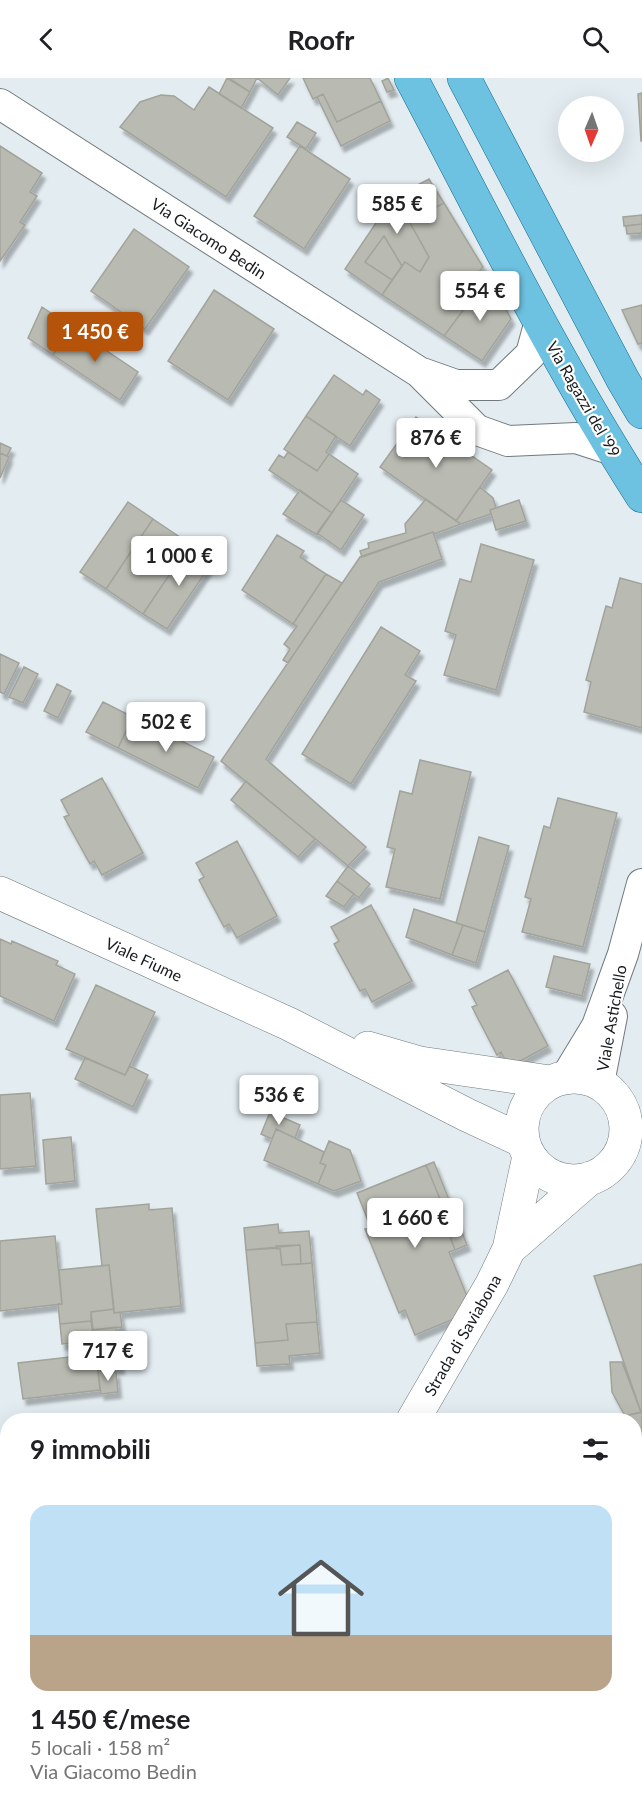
<!DOCTYPE html>
<html lang="it">
<head>
<meta charset="utf-8">
<style>
  :root { --surface:#fff; --page:#f6f6f6; --text:#202124; --muted:#757577; --accent:#b45309 }
  body { margin:0; font-family:Lato,sans-serif; background:var(--page); color:var(--text); height:100vh; display:flex; flex-direction:column; font-size:22px; white-space:nowrap }
  * { box-sizing:border-box; margin:0 }
  p { font-size:20px; color:var(--muted) }
  .icon { flex:none; width:33px; height:33px; fill:none; stroke:currentColor; stroke-width:2; stroke-linecap:round; stroke-linejoin:round }
  .map { position:relative; flex:1; overflow:hidden }
  .details { position:absolute; left:0px; top:1335px; width:642px; height:404px; display:flex; flex-direction:column; background:var(--surface); border-radius:24px 24px 0 0; box-shadow:0 6px 24px #0002 }
  .details>* { flex:none }
  .needle { width:39px; rotate:182deg }
  .buttons { position:absolute; left:558px; top:18px; display:grid; gap:12px }
  .buttons a { display:grid; place-items:center; width:66px; height:66px; border-radius:50%; background:var(--surface); box-shadow:0 6px 24px #0002; font-size:30px }
  .price { position:absolute; translate:-50% -51px; padding:0 14px; border-radius:6px; background:#fff; color:#222; font-size:20px; line-height:39px; filter:drop-shadow(0 2px 3px #0008) }
  .price::after { content:''; position:absolute; left:50%; top:36px; width:18px; height:14px; margin-left:-9px; background:inherit; clip-path:polygon(0 0,100% 0,50% 100%) }
  .price.active { background:var(--accent); color:#fff }
  ul { padding:0; list-style:none }
  li { display:grid; align-content:center; gap:12px; height:318px; padding:0 30px }
  li span { display:grid; place-items:center; height:186px; border-radius:18px; color:#555 }
  li>.icon { margin-inline-start:auto }
  span .icon { width:108px; height:108px; fill:#fffc; stroke-width:1 }
  li b { font-size:26px }
  h2 { display:flex; justify-content:space-between; align-items:center; height:72px; padding:0 30px; font-size:26px }
  header { display:flex; justify-content:space-between; align-items:center; height:78px; padding:0 30px; background:var(--surface); font-size:27px; font-weight:700 }
  .map>svg:first-child { display:block }
  .green { fill:#b2e0f9 }
  .building { fill:#b9bab1; stroke:#a2a39a; stroke-width:1.5; filter:url(#shadow) }
  .lines { fill:none; stroke-linecap:round; stroke-linejoin:round }
  .street-casing { stroke:#727a7e; stroke-width:32 }
  .secondary-casing { stroke:#727a7e; stroke-width:34 }
  .primary-casing { stroke:#106d8f; stroke-width:34 }
  .street { stroke:#fff; stroke-width:30 }
  .secondary { stroke:#fff; stroke-width:33 }
  .primary { stroke:#6dc2e1; stroke-width:33 }
  .labels { text-anchor:middle; dominant-baseline:central; stroke-width:4.5; stroke-linejoin:round; paint-order:stroke }
  .street-label { font-size:16px; fill:#181b1d; stroke:#fff }
</style>
</head>
<body>
<header><svg class="icon" aria-label="back" viewBox="0 0 24 24"><path d="M15 5l-7 7 7 7"/></svg>Roofr<svg class="icon" aria-label="search" viewBox="0 0 24 24"><circle cx="10" cy="10" r="6"/><path d="M15 15l6 6"/></svg></header>
<div class="map">
<svg width="642" height="1738" viewBox="0 0 642 1738">
  <defs>
    <filter id="shadow"><feDropShadow dx="3.5" dy="6" stdDeviation="1.5" flood-color="#0004"/></filter>
  </defs>
  <rect width="100%" height="100%" fill="#e3ecf1"/>
  <path class="green" d="M635 1592 642 1594V1738H456L432 1731H634Z"/>
  <path class="building" d="M227 0 250 14 241 30 219 16Z
    M229 0H290L278 17 257 0 250 14Z
    M303 0H370L381 23 337 44 323 16 313 21Z
    M388 0 394 12 387 14 382 3Z
    M209 9 273 50 226 119 120 49 140 24 161 17 174 18 194 32Z
    M642 15V63H641L638 16Z
    M323 16 337 44 381 23 390 43 341 68 317 19Z
    M297 44 316 55 306 71 287 59Z
    M0 68 42 95 30 114 37 118 20 144 25 147 0 183Z
    M300 68 350 101 304 171 254 138Z
    M429 101 444 125 409 143 429 179 420 194 405 184 402 188 384 158 365 184 392 202 382 217 345 191 386 130 394 126 391 121Z
    M444 125 483 189 478 195 485 203 444 258 382 217 405 184 420 194 429 179 409 143Z
    M642 137V146L624 148 623 139Z
    M642 146V155L627 156 626 148Z
    M134 151 189 189 145 251 91 213Z
    M384 158 402 188 392 202 365 184Z
    M488 198 511 241 482 283 444 258Z
    M214 212 274 251 228 322 168 283Z
    M642 227V265L638 266 622 232Z
    M42 229 70 248 53 277 28 260Z
    M70 248 138 294 120 322 53 277Z
    M334 297 363 317 366 312 380 322 350 368 306 338Z
    M306 338 336 358 326 374 329 376 317 393 284 371Z
    M416 339 492 392 456 443 380 389Z
    M0 365 11 370 7 378 0 375Z
    M288 374 317 393 329 376 358 396 332 435 269 392 279 377 284 380Z
    M0 375 9 379 0 400Z
    M480 409 493 420 496 430 490 432 491 436 461 446 456 443Z
    M300 412 332 435 317 457 283 436Z
    M426 421 461 446 434 456 433 454 362 479 360 473 369 470 368 465 406 455 405 446Z
    M341 422 364 437 341 472 317 455Z
    M519 422 526 443 496 452 490 432Z
    M128 424 153 441 106 511 80 494Z
    M153 441 190 466 143 536 106 511Z
    M433 454 442 481 379 504 266 681 366 769 348 788 221 683 360 479Z
    M277 457 304 473 300 479 326 496 293 546 242 512Z
    M190 466 214 482 167 551 143 536Z
    M481 466 534 482 496 612 444 597 456 557 445 553 460 501 471 504Z
    M326 496 342 505 288 585 283 582 290 571 284 566 297 548 293 546Z
    M620 500 642 506V650L584 634 591 604 586 602 606 528 612 530Z
    M381 549 420 573 405 597 416 603 351 706 302 676Z
    M0 576 19 585 4 616 0 614Z
    M24 589 38 596 23 625 9 619Z
    M57 606 71 613 58 640 44 633Z
    M103 624 133 639 118 670 86 654Z
    M133 639 214 679 198 710 118 670Z
    M420 682 471 694 440 821 386 809 395 771 387 769 400 713 412 716Z
    M102 700 143 775 102 797 94 783 90 786 64 739 69 737 61 722Z
    M246 703 315 761 298 779 231 722Z
    M558 720 617 735 583 869 522 854 531 821 525 819 544 748 550 750Z
    M479 759 509 768 485 854 456 845Z
    M237 763 277 838 237 860 229 846 224 849 199 802 204 799 196 785Z
    M348 788 370 806 359 820 337 803Z
    M337 803 354 816 344 829 326 818Z
    M371 827 412 903 372 924 365 911 360 913 334 866 339 863 331 849Z
    M414 831 463 847 452 877 406 859Z
    M463 847 485 854 476 885 452 877Z
    M0 861 11 866 12 863 58 883 56 887 75 896 54 943 0 918Z
    M554 878 590 886 582 918 546 909Z
    M508 892 548 968 509 989 501 974 497 977 472 929 477 927 469 912Z
    M96 907 155 934 125 997 66 971Z
    M85 980 125 997 130 988 148 997 133 1029 75 1001Z
    M30 1015 36 1088 0 1091V1017Z
    M270 1034 300 1047 295 1060 276 1051 272 1061 261 1056Z
    M276 1051 324 1074 320 1085 326 1087 318 1106 264 1082Z
    M71 1059 75 1103 46 1106 43 1062Z
    M329 1063 350 1072 361 1103 334 1113 318 1106 326 1087 320 1085Z
    M434 1084 467 1167 455 1172 441 1134 445 1133 426 1087Z
    M426 1087 445 1133 441 1134 455 1172 449 1174 473 1233 415 1257 405 1232 399 1235 365 1151 371 1150 357 1115Z
    M149 1126V1132L172 1130 181 1228 114 1235 109 1187 102 1188 96 1131Z
    M278 1146 279 1155 309 1153 312 1185 301 1186 300 1167 246 1172 244 1150Z
    M55 1158 62 1226 0 1233V1163Z
    M300 1167 301 1186 282 1187 280 1170 277 1171 276 1168Z
    M280 1170 282 1187 312 1185 317 1244 286 1246 288 1262 255 1265 246 1172Z
    M642 1186V1334H641L594 1198Z
    M109 1187 114 1231 91 1234V1243L60 1246 58 1226H62L59 1192Z
    M114 1231V1235L120 1234 122 1249 93 1252 91 1234Z
    M91 1243 94 1263 62 1266 60 1246Z
    M317 1244 320 1275 289 1278 290 1286 257 1288 255 1265 288 1262 286 1246Z
    M116 1249 121 1290 98 1293 93 1252Z
    M96 1276 100 1312 23 1321 18 1285Z
    M610 1284H622L641 1334 625 1338 612 1314Z
    M109 1292 110 1295 116 1294 118 1314 101 1316 98 1293Z
    M642 1334V1369L634 1355V1342H628L625 1338Z"/>
  <g class="lines">
    <defs>
      <path id="street" d="M0 26 419 294 477 352 508 363 576 360 613 372
        M422 295 456 307H499L531 276 540 243
        M566 999 597 948 623 876 642 806
        M599 1005 612 938"/>
      <path id="secondary" d="M0 815 289 946 467 1037 523 1063
        M368 970 420 985 550 1004
        M522 1051a52 52 0 1 1 104 0a52 52 0 1 1-104 0Z
        M509 1171 590 1100
        M413 1342 492 1206 509 1171 529 1078
        M255 1738 257 1731"/>
      <path id="primary" d="M411 0C485 140 556 284 642 418
        M464 0 623 302 642 334"/>
    </defs>
    <use href="#street" class="street-casing"/>
    <use href="#secondary" class="secondary-casing"/>
    <use href="#primary" class="primary-casing"/>
    <use href="#street" class="street"/>
    <use href="#secondary" class="secondary"/>
    <use href="#primary" class="primary"/>
  </g>
  <g class="labels">
    <g class="street-label">
      <text transform="translate(209 160) rotate(33)">Via Giacomo Bedin</text>
      <text transform="translate(584 321) rotate(60)">Via Ragazzi del '99</text>
      <text transform="translate(144 881) rotate(25)">Viale Fiume</text>
      <text transform="translate(611 940) rotate(-80)">Viale Astichello</text>
      <text transform="translate(462 1257) rotate(-60)">Strada di Saviabona</text>
    </g>
  </g>
</svg>
<div class="buttons">
<a><svg class="needle" viewBox="-14 -14 28 28"><path d="M0-13l5 13h-10z" fill="#e53935"/><path d="M0 13l5-13h-10z" fill="#757577"/></svg></a>
</div>
<b class="price" style="left:397px;top:157px">585 €</b>
<b class="price" style="left:480px;top:244px">554 €</b>
<b class="price active" style="left:95px;top:285px">1 450 €</b>
<b class="price" style="left:436px;top:391px">876 €</b>
<b class="price" style="left:179px;top:509px">1 000 €</b>
<b class="price" style="left:166px;top:675px">502 €</b>
<b class="price" style="left:279px;top:1048px">536 €</b>
<b class="price" style="left:415px;top:1171px">1 660 €</b>
<b class="price" style="left:108px;top:1304px">717 €</b>
<section class="details">
<h2>9 immobili<svg class="icon" aria-label="filters" viewBox="0 0 24 24"><path d="M4 7h16M4 17h16"/><circle cx="9" cy="7" r="2"/><circle cx="15" cy="17" r="2"/></svg></h2>
<ul>
<li><span style="background:linear-gradient(#bfe0f5 70%,#b9a48a 0)"><svg class="icon" aria-label="home" viewBox="0 0 24 24"><path d="M3 11l9-7 9 7M6 9v11h12V9"/></svg></span><div><b>1 450 €/mese</b><p>5 locali · 158 m²</p><p>Via Giacomo Bedin</p></div></li>
</ul>
</section>
</div>
</body>
</html>
